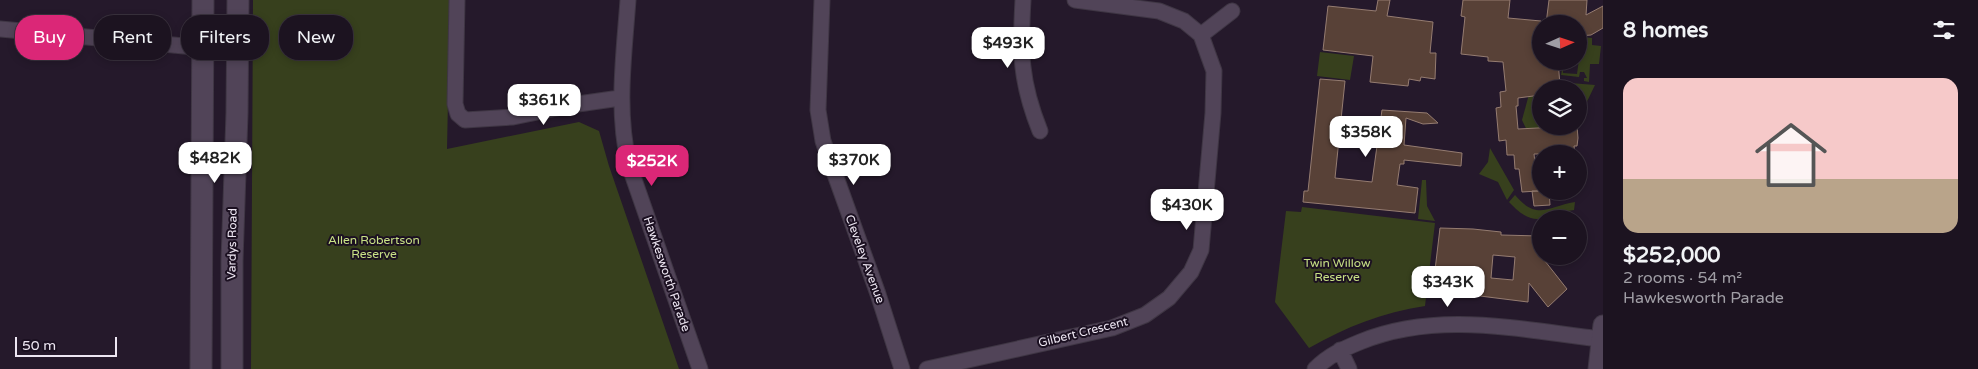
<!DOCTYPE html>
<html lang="en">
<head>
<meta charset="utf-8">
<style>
  :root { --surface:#1c1320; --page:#251c29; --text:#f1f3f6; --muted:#a09ea5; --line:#3a323e; --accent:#db2777 }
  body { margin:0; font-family:"Varela Round",sans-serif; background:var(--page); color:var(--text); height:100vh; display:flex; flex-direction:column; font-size:19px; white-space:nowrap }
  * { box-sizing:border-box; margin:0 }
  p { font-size:16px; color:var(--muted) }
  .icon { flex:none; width:28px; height:28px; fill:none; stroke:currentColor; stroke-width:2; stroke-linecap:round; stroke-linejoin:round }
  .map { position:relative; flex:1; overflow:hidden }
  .details { display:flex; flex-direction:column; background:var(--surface); width:375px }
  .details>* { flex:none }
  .hud { position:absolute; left:15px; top:15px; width:475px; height:45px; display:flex; gap:10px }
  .needle { width:32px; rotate:87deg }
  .buttons { position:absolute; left:1532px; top:15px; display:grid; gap:10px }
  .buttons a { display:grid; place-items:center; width:55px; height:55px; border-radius:50%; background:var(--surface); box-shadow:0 2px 8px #0003,0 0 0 1px var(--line); font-size:25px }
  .scale { position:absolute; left:15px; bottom:12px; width:102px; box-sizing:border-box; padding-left:5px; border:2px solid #ede6f2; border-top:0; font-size:14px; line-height:18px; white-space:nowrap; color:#ede6f2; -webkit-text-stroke:4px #1b1021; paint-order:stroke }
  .price { position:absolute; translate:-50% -42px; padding:0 11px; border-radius:10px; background:#fff; color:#222; font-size:16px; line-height:32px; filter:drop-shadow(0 1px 2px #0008) }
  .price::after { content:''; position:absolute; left:50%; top:30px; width:15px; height:11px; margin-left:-8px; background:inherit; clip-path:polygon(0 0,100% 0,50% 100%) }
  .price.active { background:var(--accent); color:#fff }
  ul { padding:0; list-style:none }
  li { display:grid; align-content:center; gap:10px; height:265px; padding:0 20px }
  li span { display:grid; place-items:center; height:155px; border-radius:15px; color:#555 }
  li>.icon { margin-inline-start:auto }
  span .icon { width:90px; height:90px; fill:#fffc; stroke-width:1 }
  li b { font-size:21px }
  h2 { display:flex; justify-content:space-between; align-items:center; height:60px; padding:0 20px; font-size:21px }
  .tag { padding:0 18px; border-radius:20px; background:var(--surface); box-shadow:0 2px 8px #0003,0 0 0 1px var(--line); font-size:18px; line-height:45px }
  .tag.active { background:var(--accent); color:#fff }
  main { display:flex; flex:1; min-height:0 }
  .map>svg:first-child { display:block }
  .green { fill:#37401d }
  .building { fill:#584137; stroke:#957c71; fill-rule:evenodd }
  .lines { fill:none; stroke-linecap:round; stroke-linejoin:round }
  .minor-casing { stroke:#3f3644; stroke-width:17 }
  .tertiary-casing { stroke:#3f3644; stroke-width:21 }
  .secondary-casing { stroke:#3f3644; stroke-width:23 }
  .minor { stroke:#514458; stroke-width:15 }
  .tertiary { stroke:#514458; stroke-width:19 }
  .secondary { stroke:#514458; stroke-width:21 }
  .labels { text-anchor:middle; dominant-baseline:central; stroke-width:4; stroke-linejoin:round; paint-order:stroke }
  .park-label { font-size:12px; fill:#c9e286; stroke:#1b1021 }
  .street-label { font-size:12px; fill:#ede6f2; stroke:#1b1021 }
</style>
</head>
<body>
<main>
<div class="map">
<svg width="1603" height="369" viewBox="0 0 1603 369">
  <rect width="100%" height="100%" fill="#25192b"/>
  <path class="green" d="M253 0H450L447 149 579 122 599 131 609 166 679 369H251Z
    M1582 37 1592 38V45L1601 46 1599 64H1590L1589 82 1584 81V78H1587L1584 72H1580L1579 77 1561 75 1562 70 1552 69H1563V73L1577 74Z
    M1320 52 1354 56 1350 80 1317 76Z
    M1570 83 1595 85 1580 116 1579 89H1570Z
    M1531 87H1535C1536 101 1541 112 1541 126H1547L1535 141H1532L1522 120Z
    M1490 148 1514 190 1507 200 1498 182 1479 174 1488 162Z
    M1422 180H1426L1427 206 1435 221 1418 219Z
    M1515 195C1538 222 1548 206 1575 202L1574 210C1544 214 1537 232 1509 202Z
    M1302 207 1435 223 1425 306C1383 312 1346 327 1309 348L1275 302 1286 211 1301 212Z"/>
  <path class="building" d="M1378 0H1390L1387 16 1433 22 1430 53H1436L1435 79 1421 77 1420 81 1409 79 1408 86 1370 82 1373 56 1323 50 1328 6 1376 11Z
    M1463 0H1510L1508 18 1541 21V61H1558L1560 85H1557V89H1541V95L1518 98V106H1516L1518 129 1577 126 1578 138 1577 146H1574L1575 154H1534L1538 191 1522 192 1519 169H1515L1514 155H1507L1506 140 1499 141 1496 108 1501 107 1500 92 1506 91 1503 62 1488 61V57L1461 54 1465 17 1461 16Z
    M1549 0H1587L1586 15 1603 6V28L1591 35 1579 36V24H1546Z
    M1320 79 1345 81 1335 178 1372 182 1382 110 1427 113 1438 123 1423 124 1406 118 1404 145 1462 153 1461 166 1404 160V164H1400L1397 185 1418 188 1415 213 1303 202 1304 191H1308Z
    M1532 191H1549L1550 205 1534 206Z
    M1440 228 1473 229 1501 232V235L1540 236 1541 256 1567 289 1548 307 1529 283 1528 302 1464 294V297L1450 295 1451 289 1433 287ZM1493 255 1515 257 1513 280 1491 278Z"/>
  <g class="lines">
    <defs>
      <path id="minor" d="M457 0 455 104 458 114 465 120 513 117 571 105 620 98
        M628 0C624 56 616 110 629 165L700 369
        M822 0 818 110 823 141 878 294 902 369
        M1023 0C1020 52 1020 81 1040 131
        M0 29 238 51
        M1201 35 1232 11
        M1340 350 1349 369
        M927 369 1112 328 1145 315 1169 298 1191 272 1201 250 1213 113 1214 71 1201 35 1184 21 1159 11 1075 0
        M1315 369C1329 355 1343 349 1360 342 1438 310 1521 330 1601 339"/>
      <path id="tertiary" d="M1598 369 1603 325"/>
      <path id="secondary" d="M201 369 203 0
        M232 369V261L237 113 238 0"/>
    </defs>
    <use href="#minor" class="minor-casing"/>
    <use href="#tertiary" class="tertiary-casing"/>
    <use href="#secondary" class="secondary-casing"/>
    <use href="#minor" class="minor"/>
    <use href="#tertiary" class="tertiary"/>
    <use href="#secondary" class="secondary"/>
  </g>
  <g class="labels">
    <g class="park-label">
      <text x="374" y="240">Allen Robertson<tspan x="374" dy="14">Reserve</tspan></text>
      <text x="1337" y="263">Twin Willow<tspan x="1337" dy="14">Reserve</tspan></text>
    </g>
    <g class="street-label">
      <text transform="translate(232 244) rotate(-89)">Vardys Road</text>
      <text transform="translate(865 259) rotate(70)">Cleveley Avenue</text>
      <text transform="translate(667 274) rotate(71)">Hawkesworth Parade</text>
      <text transform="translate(1083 332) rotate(-14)">Gilbert Crescent</text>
    </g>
  </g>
</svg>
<div class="buttons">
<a><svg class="needle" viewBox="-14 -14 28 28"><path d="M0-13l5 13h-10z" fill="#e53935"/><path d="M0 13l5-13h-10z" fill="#a09ea5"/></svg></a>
<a><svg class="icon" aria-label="layers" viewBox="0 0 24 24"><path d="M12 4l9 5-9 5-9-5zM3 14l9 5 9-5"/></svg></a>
<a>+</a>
<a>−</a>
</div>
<div class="scale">50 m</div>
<b class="price" style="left:1008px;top:69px">$493K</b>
<b class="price" style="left:544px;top:126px">$361K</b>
<b class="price" style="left:1366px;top:158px">$358K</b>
<b class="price" style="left:215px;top:184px">$482K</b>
<b class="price" style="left:854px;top:186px">$370K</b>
<b class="price active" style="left:652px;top:187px">$252K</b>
<b class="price" style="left:1187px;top:231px">$430K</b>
<b class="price" style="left:1448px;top:308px">$343K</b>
<div class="hud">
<a class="tag active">Buy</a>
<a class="tag">Rent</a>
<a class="tag">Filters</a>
<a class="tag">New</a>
</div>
</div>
<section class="details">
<h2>8 homes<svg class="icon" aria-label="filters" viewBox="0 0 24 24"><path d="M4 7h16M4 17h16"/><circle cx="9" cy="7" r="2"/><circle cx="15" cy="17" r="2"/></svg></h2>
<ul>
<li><span style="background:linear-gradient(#f6c9c9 65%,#b9a48a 0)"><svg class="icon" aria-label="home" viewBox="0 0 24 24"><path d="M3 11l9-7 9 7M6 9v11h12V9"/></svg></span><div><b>$252,000</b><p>2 rooms · 54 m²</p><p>Hawkesworth Parade</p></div></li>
</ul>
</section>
</main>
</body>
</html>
